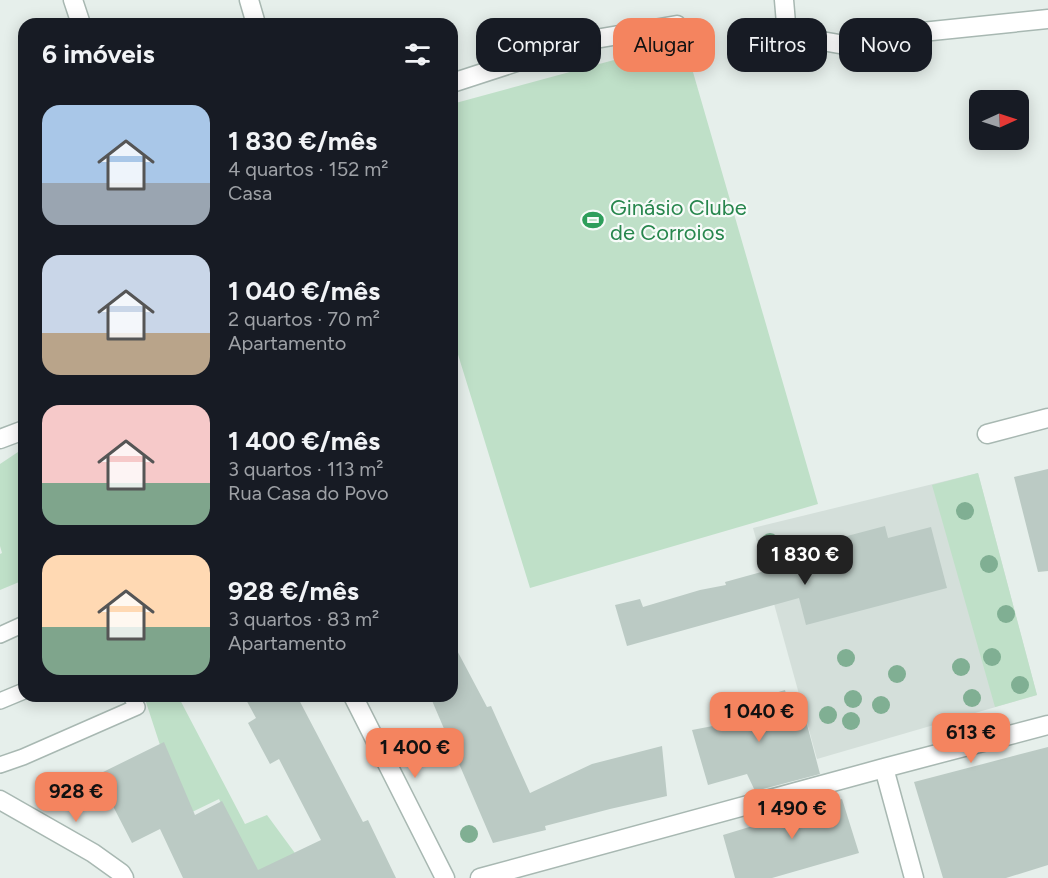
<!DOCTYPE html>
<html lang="pt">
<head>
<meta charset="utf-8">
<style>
  :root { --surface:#171b24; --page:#242831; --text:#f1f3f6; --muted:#9ea1a6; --accent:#f4845f }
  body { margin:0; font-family:Figtree,sans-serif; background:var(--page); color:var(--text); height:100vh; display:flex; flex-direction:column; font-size:22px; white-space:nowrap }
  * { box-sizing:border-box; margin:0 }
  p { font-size:20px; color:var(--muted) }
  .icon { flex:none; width:33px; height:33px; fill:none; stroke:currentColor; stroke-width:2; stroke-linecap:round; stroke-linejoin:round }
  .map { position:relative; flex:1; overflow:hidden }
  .side { position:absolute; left:18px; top:18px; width:440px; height:684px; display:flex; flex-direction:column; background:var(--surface); border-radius:18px; box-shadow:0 3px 15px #0003 }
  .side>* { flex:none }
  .guide { position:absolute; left:476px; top:18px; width:482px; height:54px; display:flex; gap:12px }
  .needle { width:39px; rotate:87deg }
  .fabs { position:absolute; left:969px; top:90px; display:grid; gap:12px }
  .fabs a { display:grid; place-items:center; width:60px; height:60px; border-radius:12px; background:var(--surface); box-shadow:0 3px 15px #0003; font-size:30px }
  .price { position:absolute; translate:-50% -51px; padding:0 14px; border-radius:12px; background:var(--accent); color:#111; font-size:20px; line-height:39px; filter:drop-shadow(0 2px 3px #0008) }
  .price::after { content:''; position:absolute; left:50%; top:36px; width:18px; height:14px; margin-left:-9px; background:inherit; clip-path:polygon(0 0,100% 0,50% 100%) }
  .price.current { background:#222; color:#fff }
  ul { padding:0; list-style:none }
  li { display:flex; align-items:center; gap:18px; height:150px; padding:0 24px }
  li span { display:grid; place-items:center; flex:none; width:168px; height:120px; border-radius:18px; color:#555 }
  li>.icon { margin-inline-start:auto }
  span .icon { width:72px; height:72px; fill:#fffc; stroke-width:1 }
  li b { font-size:26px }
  h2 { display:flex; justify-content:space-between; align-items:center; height:72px; padding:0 24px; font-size:26px }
  .chip { padding:0 21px; border-radius:18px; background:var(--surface); box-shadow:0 3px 15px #0003; font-size:21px; line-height:54px }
  .chip.current { background:var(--accent); color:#111 }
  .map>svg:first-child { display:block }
  .built { fill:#d4dfda }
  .green { fill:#bfe0c8 }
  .building { fill:#bbcac4 }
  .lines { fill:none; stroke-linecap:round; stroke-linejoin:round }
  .lane-casing { stroke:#a8b8b2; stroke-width:18 }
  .street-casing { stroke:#a8b8b2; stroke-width:21 }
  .lane { stroke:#fff; stroke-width:15 }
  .street { stroke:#fff; stroke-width:18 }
  .tree { fill:#80af93 }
  .labels { text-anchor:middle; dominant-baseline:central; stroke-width:4.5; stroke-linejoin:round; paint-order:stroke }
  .leisure-label { font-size:22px; fill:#27864d; stroke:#f7fbf9; text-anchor:start }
</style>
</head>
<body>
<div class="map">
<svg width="1048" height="878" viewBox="0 0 1048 878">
  <rect width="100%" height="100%" fill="#e6efeb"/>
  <path class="built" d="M978 473 1037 695 817 759 753 528Z"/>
  <path class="green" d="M684 41 818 504 530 588 452 335V104Z
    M24 448V580L0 590V554L2 553 0 546V464Z
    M978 473 1037 695 995 707 932 485Z
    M144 696H178L245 824 267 815 300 860 253 878 219 799 190 813 160 745Z"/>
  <path class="building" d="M1048 469V571L1038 572 1014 477Z
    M885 526 888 538 931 527 947 588 806 625 799 598 627 646 615 605 640 599 643 607 700 590 726 585 725 582 834 552 832 540Z
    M452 641 487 707 491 706 530 793 592 764 662 746 667 796 610 809 545 826 546 830 493 843 430 696H452Z
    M785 690 787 697 799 694 820 774 755 791 747 774 708 785 692 730 718 725 715 718 729 714 726 708Z
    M244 696H297L363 822 368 820 396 878H183L160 829 132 843 97 775 164 742 195 815 222 801 258 870 321 840 279 759 270 764 248 723 256 718Z
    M1048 747V865L1006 878H943L914 782Z
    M826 795 828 803 842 799 859 853 772 878H735L723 835 769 821 765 812Z"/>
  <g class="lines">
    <defs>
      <path id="lane" d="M0 635 24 624
        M0 701 24 691
        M0 765 23 757 137 707 131 696"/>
      <path id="street" d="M73 0 81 24
        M249 0 256 24
        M784 0 787 35 845 45
        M922 32 1048 19
        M452 83 578 42 677 25
        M987 434 1048 418
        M0 439 24 430
        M353 696 445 878
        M884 768 914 878
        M0 800 93 853 121 873 124 878
        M480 878 884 768 1048 725"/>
    </defs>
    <use href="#lane" class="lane-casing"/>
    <use href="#street" class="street-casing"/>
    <use href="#lane" class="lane"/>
    <use href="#street" class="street"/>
  </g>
  <g class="tree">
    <circle cx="493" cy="27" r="9"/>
    <circle cx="965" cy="511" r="9"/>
    <circle cx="770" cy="542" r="9"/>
    <circle cx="989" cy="564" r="9"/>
    <circle cx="1006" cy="614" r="9"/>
    <circle cx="992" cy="657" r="9"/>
    <circle cx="846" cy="658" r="9"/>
    <circle cx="961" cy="667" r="9"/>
    <circle cx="897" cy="674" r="9"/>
    <circle cx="1020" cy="685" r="9"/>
    <circle cx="972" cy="698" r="9"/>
    <circle cx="853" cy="699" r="9"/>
    <circle cx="881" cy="705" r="9"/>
    <circle cx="828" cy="715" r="9"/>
    <circle cx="851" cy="721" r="9"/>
    <circle cx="469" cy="834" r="9"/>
  </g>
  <defs>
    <symbol id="stadium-bare" viewBox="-9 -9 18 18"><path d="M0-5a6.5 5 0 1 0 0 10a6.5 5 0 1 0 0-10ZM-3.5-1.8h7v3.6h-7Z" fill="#2e9e5b" stroke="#f7fbf9" stroke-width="2.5" paint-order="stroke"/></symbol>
  </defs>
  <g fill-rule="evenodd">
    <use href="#stadium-bare" x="578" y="205" width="30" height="30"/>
  </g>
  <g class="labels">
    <g class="leisure-label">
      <text x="610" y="207">Ginásio Clube<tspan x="610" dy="25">de Corroios</tspan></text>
    </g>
  </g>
</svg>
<div class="fabs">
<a><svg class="needle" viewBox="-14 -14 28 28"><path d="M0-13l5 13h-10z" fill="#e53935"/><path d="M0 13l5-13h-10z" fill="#9ea1a6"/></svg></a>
</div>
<b class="price current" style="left:805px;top:586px">1 830 €</b>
<b class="price" style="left:759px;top:743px">1 040 €</b>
<b class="price" style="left:971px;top:764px">613 €</b>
<b class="price" style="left:415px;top:779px">1 400 €</b>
<b class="price" style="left:76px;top:823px">928 €</b>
<b class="price" style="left:792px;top:840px">1 490 €</b>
<div class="guide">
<a class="chip">Comprar</a>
<a class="chip current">Alugar</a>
<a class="chip">Filtros</a>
<a class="chip">Novo</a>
</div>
<section class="side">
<h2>6 imóveis<svg class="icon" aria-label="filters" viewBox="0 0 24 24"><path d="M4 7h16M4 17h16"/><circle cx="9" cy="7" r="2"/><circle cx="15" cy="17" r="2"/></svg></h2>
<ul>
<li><span style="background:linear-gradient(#a9c7e8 65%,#9aa5b1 0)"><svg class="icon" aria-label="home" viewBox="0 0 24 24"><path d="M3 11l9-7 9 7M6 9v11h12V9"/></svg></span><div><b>1 830 €/mês</b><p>4 quartos · 152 m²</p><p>Casa</p></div></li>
<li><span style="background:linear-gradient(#c9d6e8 65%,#b9a48a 0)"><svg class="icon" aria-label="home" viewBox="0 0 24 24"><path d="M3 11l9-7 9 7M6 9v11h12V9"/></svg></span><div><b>1 040 €/mês</b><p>2 quartos · 70 m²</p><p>Apartamento</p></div></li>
<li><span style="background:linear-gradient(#f6c9c9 65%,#7fa58c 0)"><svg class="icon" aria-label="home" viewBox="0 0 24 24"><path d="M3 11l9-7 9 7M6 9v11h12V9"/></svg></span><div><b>1 400 €/mês</b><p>3 quartos · 113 m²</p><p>Rua Casa do Povo</p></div></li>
<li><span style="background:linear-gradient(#ffd9b3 60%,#7fa58c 0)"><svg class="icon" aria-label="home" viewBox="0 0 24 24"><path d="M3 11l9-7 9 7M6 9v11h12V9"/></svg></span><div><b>928 €/mês</b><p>3 quartos · 83 m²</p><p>Apartamento</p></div></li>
</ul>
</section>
</div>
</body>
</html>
